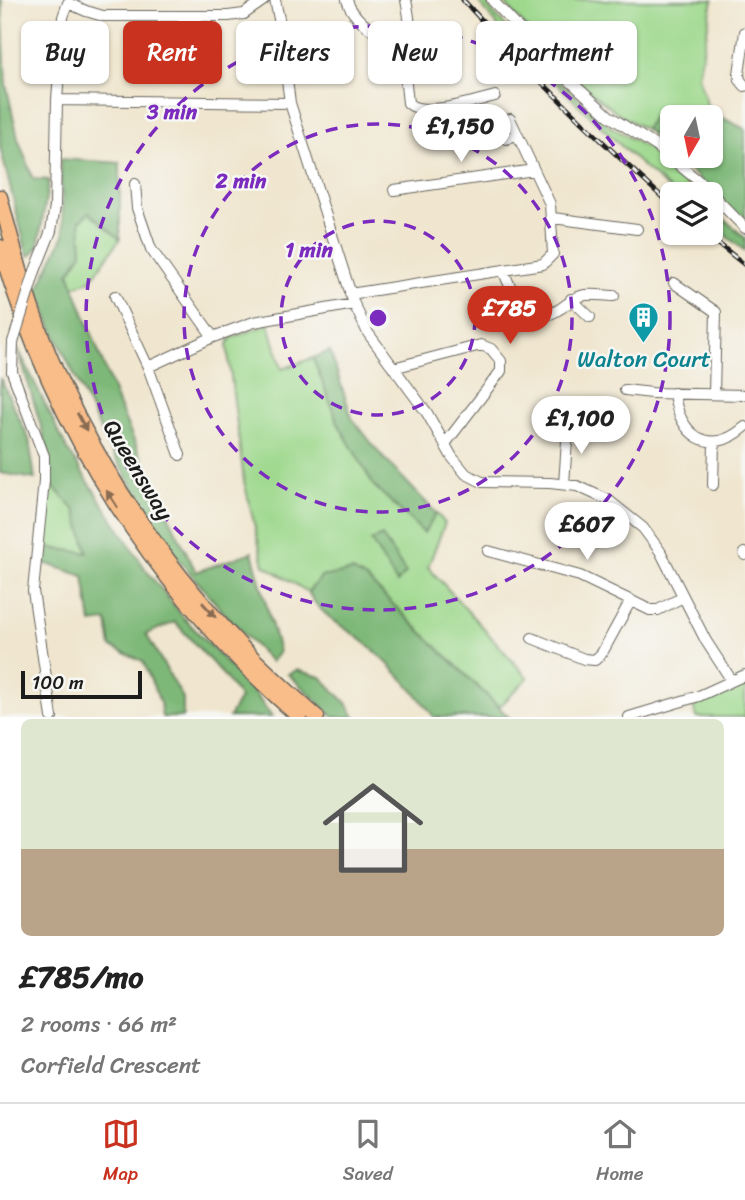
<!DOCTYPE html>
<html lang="en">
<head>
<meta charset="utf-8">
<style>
  :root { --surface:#fff; --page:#f2f2f2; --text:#222; --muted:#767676; --line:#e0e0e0; --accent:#c8321e }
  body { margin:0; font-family:Sriracha,sans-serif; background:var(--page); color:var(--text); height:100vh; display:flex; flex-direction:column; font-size:26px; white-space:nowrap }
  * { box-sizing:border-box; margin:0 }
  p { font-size:23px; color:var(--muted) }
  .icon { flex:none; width:38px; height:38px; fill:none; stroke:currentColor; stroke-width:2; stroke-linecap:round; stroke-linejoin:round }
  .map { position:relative; height:717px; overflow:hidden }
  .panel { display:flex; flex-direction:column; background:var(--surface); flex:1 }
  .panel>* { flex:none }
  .banner { position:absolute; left:21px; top:21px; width:704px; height:63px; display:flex; gap:14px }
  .needle { width:46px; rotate:189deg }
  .buttons { position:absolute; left:660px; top:105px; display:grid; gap:14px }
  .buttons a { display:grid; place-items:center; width:63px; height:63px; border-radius:10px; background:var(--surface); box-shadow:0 2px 5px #0004; font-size:35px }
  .scale { position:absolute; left:21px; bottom:18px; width:121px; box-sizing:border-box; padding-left:7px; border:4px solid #1c1c1c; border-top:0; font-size:19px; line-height:24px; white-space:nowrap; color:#1c1c1c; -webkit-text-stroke:5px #f6f6f2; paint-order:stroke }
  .price { position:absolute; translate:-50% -60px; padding:0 16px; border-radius:24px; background:#fff; color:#222; font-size:23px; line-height:46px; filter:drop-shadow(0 2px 4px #0008) }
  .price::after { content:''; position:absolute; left:50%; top:42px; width:21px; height:16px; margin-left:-10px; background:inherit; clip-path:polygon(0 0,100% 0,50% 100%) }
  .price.on { background:var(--accent); color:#fff }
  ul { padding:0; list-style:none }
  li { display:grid; align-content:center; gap:14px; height:371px; padding:0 21px }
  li+li { border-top:2px solid var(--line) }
  li span { display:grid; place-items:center; height:217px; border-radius:10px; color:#555 }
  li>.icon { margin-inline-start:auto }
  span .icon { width:126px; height:126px; fill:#fffc; stroke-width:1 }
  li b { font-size:30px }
  .tag { padding:0 24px; border-radius:10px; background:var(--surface); box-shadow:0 2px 5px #0004; font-size:24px; line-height:63px }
  .tag.on { background:var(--accent); color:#fff }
  .tab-bar { display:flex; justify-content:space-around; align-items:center; height:98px; border-top:2px solid var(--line); background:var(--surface); font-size:19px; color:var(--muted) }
  .tab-bar a { display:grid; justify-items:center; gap:4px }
  .tab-bar .on { color:var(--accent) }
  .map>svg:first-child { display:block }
  .green { fill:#9dd88c; stroke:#5c7a54; stroke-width:2 }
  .forest { fill:#7eb878; stroke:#4d6a4a; stroke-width:2 }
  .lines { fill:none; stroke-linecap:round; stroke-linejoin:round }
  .minor-casing { stroke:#66635b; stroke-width:12 }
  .highway-casing { stroke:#66635b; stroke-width:17 }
  .minor { stroke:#fff; stroke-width:10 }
  .highway { stroke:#f8bd89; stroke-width:14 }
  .rail-casing { stroke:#1c1c1c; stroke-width:5 }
  .rail { stroke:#f6f6f2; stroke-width:2.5; stroke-dasharray:8; stroke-linecap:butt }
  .minor-bridge-casing { stroke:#66635b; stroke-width:12; stroke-linecap:butt }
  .minor-bridge { stroke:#fff; stroke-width:10 }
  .oneway { fill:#8a6c52 }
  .ring { fill:none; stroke:#7b2cbf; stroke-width:3.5; stroke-dasharray:12 9 }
  .labels { text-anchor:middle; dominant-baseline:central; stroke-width:5; stroke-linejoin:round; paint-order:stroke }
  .culture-label { font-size:23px; fill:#0d838f; stroke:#f6f6f2 }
  .street-label { font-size:23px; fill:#1c1c1c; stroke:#f6f6f2 }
  .centre { fill:#7b2cbf; stroke:#f6f6f2; stroke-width:3.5 }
  .ring-label { font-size:21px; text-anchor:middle; font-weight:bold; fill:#7b2cbf; stroke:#f6f6f2; stroke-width:5; stroke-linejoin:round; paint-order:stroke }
</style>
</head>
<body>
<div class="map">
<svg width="745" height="717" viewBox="0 0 745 717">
  <rect width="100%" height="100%" fill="#f6f6f2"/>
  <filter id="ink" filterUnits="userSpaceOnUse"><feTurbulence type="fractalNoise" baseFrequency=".0143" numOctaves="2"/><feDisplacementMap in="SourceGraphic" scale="14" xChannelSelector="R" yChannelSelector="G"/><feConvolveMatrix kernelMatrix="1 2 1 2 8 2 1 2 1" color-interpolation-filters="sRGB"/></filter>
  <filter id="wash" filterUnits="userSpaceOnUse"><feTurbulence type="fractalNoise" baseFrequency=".00686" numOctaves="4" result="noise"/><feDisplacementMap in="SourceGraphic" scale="28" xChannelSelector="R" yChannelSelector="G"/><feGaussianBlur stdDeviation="1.57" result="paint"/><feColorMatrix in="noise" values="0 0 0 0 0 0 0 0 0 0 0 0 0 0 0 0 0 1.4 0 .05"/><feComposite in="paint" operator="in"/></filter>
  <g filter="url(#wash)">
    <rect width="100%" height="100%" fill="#f0e6cf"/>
    <path class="green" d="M477 0H484L493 13 554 77 608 125 657 154 688 185 681 194H675L638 162 501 30Z
      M502 0H713L698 76 709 111C691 124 676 116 658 110L645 129C588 100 544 48 502 0Z
      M89 212 120 239 91 280 74 287 69 272 82 253 80 221Z
      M269 324 282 369 313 358 339 425 424 532 436 513 445 523 428 567 528 678 499 707 368 580 353 571 321 577 308 592 264 565 244 481 227 345 231 338Z
      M51 484 76 511 88 553 42 547Z
      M745 682V717H697L693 707Z"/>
    <path class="forest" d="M0 0 2 1 6 84 18 138 33 179 49 180 38 247 30 256 27 254 0 147Z
      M658 110 672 118V153L645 129Z
      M709 111 745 129V223L675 156H710V117H700Z
      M60 159 120 163V239L89 212 80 221 82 253 69 273 119 406 151 480 196 572 252 552 279 652 271 662 229 619 174 554 106 442 51 326 38 289 64 235Z
      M710 206 745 238V251L711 224Z
      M18 349 67 449 146 570 184 618 253 691 272 717H229L240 698 225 677 175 622 146 634 183 698V717H162L160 702 143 661 111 647 107 621 91 623 84 576 41 562 42 547 88 553 76 511 51 484 48 450Z
      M330 351 352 418 381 455 436 513 424 533 374 486 339 425 313 358Z
      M0 378 29 439 35 479 0 473Z
      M382 536 406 573 397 583 371 541Z
      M353 571 368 580 509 717H434C414 689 394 668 368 645 345 626 323 619 308 592L321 577Z
      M296 670 321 677 348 705 355 717H334L288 674Z"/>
  </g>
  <g filter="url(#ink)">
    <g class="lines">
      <defs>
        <path id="minor" d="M275 0 279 19 290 103 354 304 368 333 427 413 452 457 466 474 482 482 550 483 577 486 608 500 643 528 660 551 706 641 732 681
          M347 0C353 23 383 37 402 47
          M492 0 560 72 609 116 656 146 701 183 745 228
          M68 3 86 11 103 16H228L244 14 264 0
          M745 32 739 74 740 80 745 86
          M402 47 408 103C423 118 475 101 495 96
          M402 47C414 31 409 18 406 0
          M405 76 434 73
          M57 100 290 103
          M506 139 517 134
          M135 184 137 208 151 249 213 337
          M394 190 534 170
          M553 218 637 229
          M503 270C512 293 528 329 558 310 567 305 571 299 581 296 591 293 603 296 614 296
          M35 271 51 231 55 206 57 100 63 17 68 3
          M674 283 716 312 714 394
          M350 294 543 264 553 254 550 204 510 119
          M115 296 148 367 180 455
          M571 299 590 317
          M13 342 12 372 44 456V481L33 591 52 717
          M148 367 213 337 254 322 354 304
          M393 368 481 345 491 349 501 361V371L445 444
          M625 390 652 393 745 395
          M674 393C679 435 709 458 745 427
          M564 484 568 427
          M713 485 714 442
          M488 551 580 576 650 610H658L683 597
          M744 553 745 555
          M532 638 584 659 595 660 602 653 631 600
          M629 717 699 696 745 675"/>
        <path id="highway" d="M0 197C10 235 20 273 32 309 73 431 152 552 240 645 264 670 291 694 317 717
          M0 247C54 431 155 590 299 717"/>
      </defs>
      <use href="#minor" class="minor-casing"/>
      <use href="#highway" class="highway-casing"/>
      <use href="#minor" class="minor"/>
      <use href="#highway" class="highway"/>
      <defs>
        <path id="rail" d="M463 0C529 72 599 140 672 206
          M705 233 745 265"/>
      </defs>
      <use href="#rail" class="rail-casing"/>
      <use href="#rail" class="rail"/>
      <defs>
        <path id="minor-bridge" d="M13 342 35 271"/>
      </defs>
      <use href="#minor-bridge" class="minor-bridge-casing"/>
      <use href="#minor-bridge" class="minor-bridge"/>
    </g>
    <defs><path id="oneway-solid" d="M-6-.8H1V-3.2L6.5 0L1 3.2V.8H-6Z" transform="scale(1.75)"/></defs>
    <g class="oneway">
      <use href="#oneway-solid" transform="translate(82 422) rotate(62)"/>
      <use href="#oneway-solid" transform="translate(112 499) rotate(-123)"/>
      <use href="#oneway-solid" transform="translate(209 610) rotate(48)"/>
    </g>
  </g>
  <g class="ring">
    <circle cx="378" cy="318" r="97"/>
    <circle cx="378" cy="318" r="194"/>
    <circle cx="378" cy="318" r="292"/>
  </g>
  <defs>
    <symbol id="building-pin" viewBox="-11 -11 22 30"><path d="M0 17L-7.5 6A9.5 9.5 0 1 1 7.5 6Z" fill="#0f9aa8" stroke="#f6f6f2"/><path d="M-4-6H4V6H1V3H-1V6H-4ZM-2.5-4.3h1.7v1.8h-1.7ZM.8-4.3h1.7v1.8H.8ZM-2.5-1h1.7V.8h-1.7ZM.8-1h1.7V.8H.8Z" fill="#fff"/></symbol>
  </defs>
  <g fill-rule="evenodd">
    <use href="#building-pin" x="626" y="300" width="35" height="47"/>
  </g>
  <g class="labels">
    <g class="culture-label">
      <text x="644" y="359">Walton Court</text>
    </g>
    <g class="street-label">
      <text transform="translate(138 470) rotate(59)">Queensway</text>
    </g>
  </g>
  <circle cx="378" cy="318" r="10" class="centre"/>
  <g class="ring-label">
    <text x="172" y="119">3 min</text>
    <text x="241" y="188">2 min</text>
    <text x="309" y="257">1 min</text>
  </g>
</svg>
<div class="buttons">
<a><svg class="needle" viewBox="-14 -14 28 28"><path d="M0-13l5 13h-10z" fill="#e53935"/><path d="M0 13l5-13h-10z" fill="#767676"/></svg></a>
<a><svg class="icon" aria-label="layers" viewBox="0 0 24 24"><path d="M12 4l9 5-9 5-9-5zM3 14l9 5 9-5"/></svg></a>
</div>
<div class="scale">100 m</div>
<b class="price" style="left:461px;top:164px">£1,150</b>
<b class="price on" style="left:510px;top:346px">£785</b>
<b class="price" style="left:581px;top:456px">£1,100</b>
<b class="price" style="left:587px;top:562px">£607</b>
<div class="banner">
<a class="tag">Buy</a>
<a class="tag on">Rent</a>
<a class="tag">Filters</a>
<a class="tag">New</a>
<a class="tag">Apartment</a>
</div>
</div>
<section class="panel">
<ul>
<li><span style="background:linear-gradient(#dfe7d0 60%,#b9a48a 0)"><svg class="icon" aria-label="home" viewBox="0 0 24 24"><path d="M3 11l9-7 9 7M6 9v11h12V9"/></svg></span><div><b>£785/mo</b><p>2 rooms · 66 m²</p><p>Corfield Crescent</p></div></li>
</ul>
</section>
<nav class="tab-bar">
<a class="on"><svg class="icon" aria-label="map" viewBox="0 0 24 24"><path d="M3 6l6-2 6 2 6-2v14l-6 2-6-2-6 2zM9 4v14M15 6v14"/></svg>Map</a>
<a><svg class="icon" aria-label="saved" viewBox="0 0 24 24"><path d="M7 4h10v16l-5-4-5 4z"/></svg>Saved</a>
<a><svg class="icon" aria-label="home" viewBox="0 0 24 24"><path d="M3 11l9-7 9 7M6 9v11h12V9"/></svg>Home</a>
</nav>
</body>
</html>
